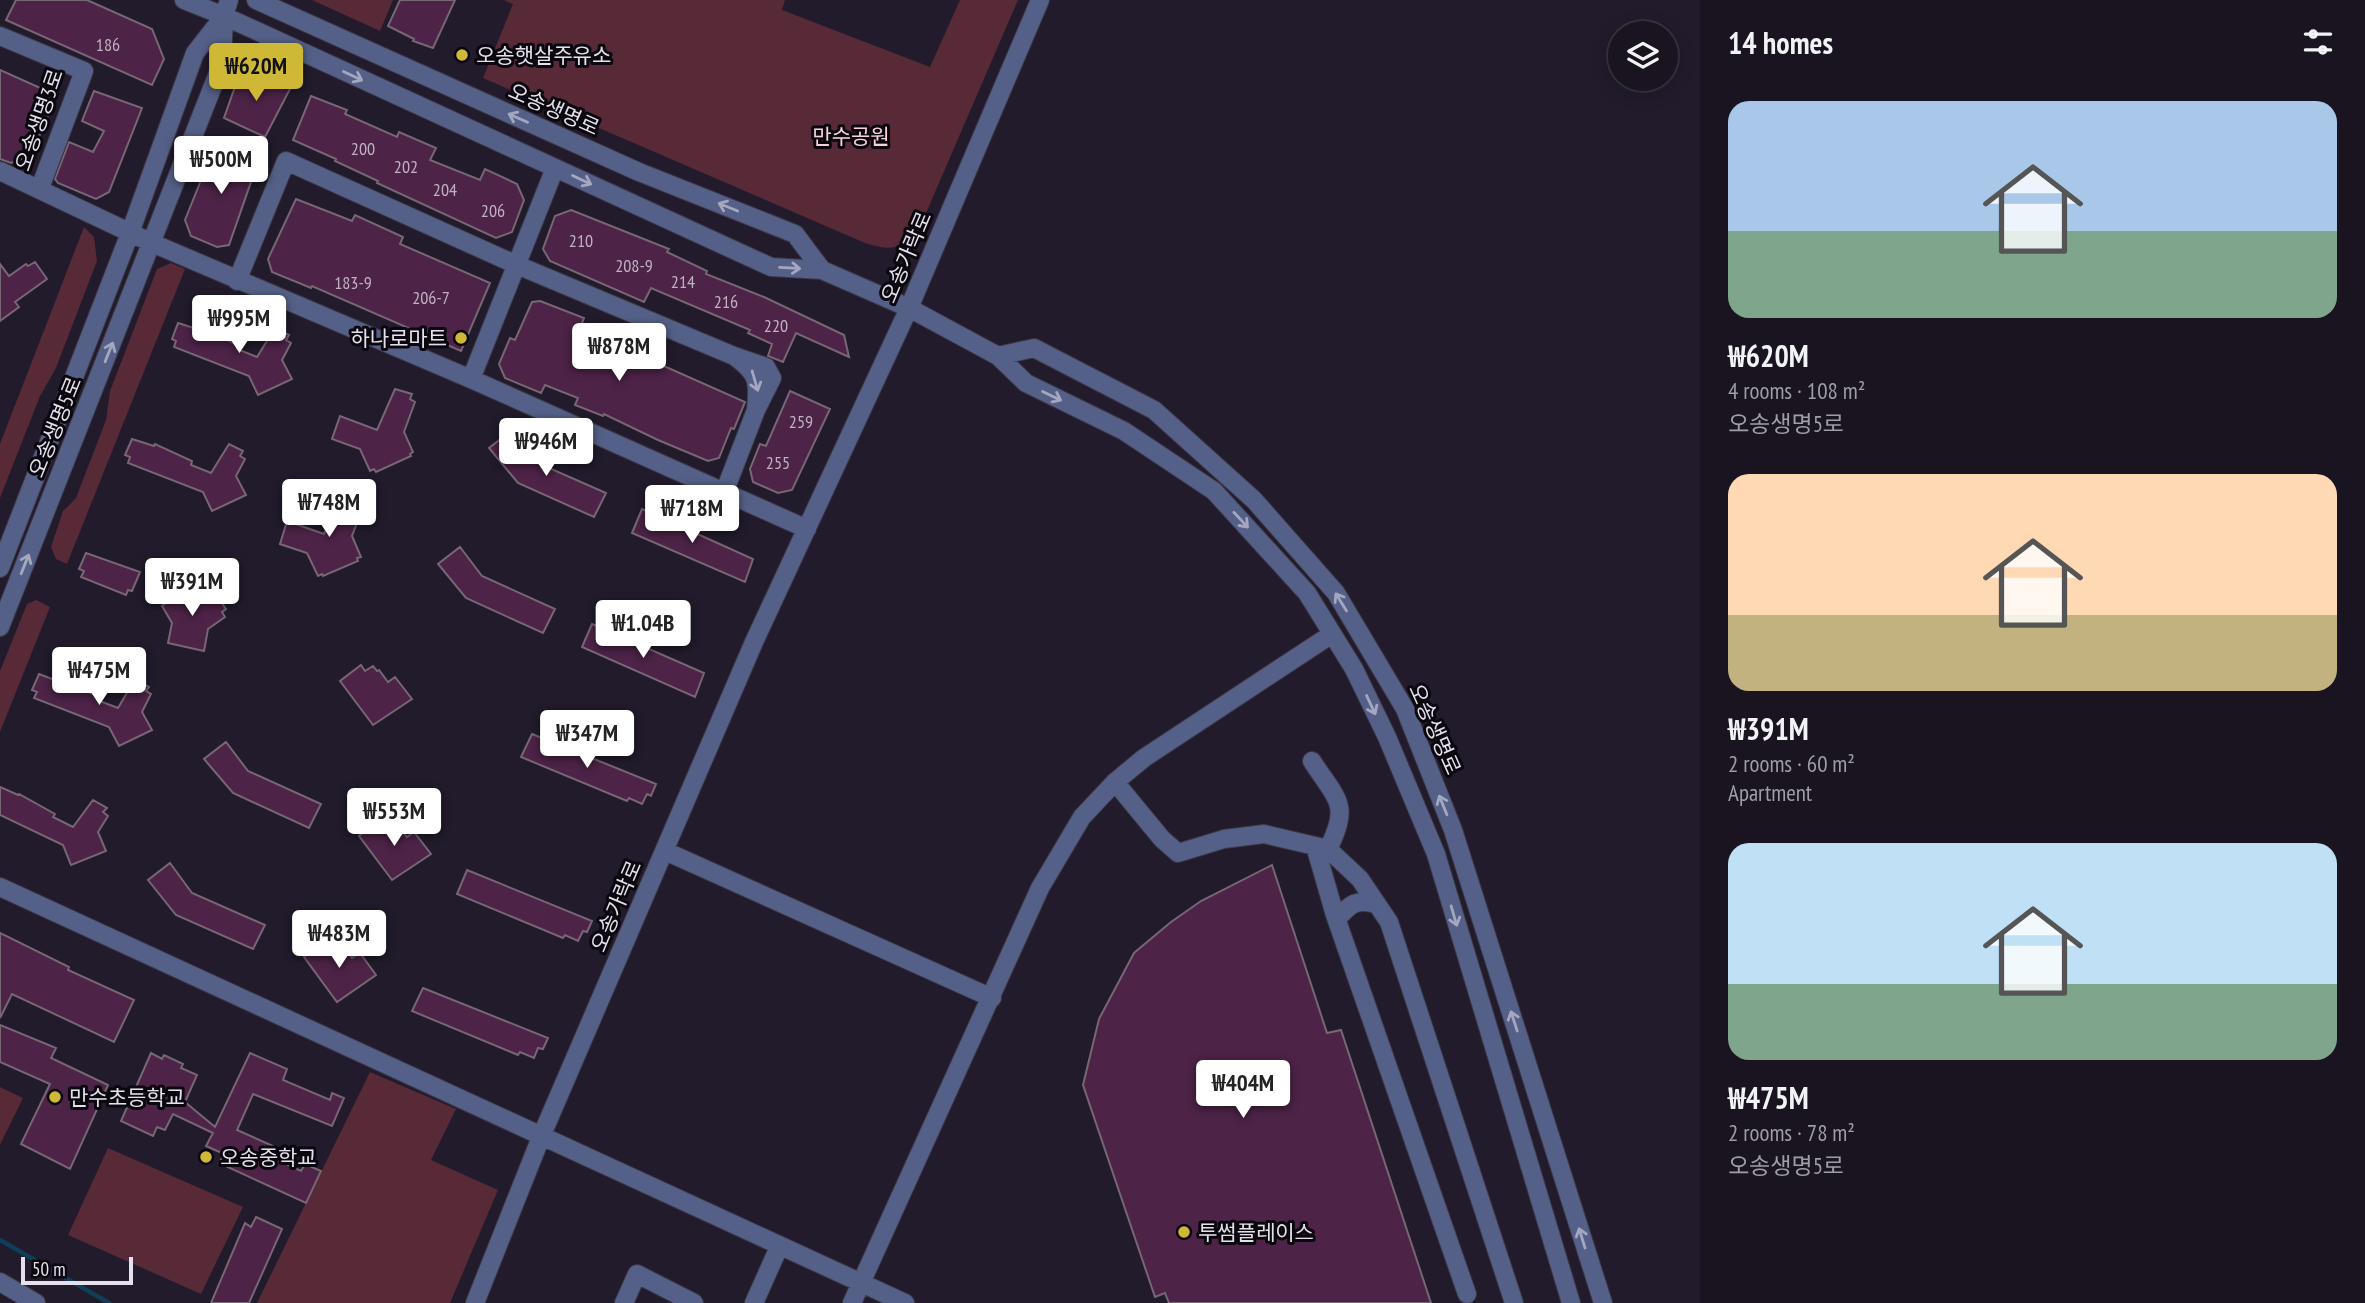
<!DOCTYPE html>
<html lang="en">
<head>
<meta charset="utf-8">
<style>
  :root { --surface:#191420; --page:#26212d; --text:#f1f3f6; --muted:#9f9ea5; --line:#37333e; --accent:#d0b837 }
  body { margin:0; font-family:"PT Sans Narrow","Noto Sans KR",sans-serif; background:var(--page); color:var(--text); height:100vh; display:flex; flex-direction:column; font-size:26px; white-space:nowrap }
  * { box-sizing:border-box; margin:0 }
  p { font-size:23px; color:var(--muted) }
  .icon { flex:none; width:38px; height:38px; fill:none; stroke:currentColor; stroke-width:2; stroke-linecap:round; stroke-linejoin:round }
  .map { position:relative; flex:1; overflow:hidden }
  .sheet { display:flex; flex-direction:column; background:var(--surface); width:665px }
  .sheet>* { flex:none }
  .buttons { position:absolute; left:1608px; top:21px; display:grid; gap:14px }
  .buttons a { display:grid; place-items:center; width:70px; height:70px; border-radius:50%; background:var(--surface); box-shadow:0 4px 18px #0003,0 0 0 2px var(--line); font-size:35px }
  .scale { position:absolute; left:21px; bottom:18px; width:112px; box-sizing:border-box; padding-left:7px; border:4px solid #e5e1ec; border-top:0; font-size:19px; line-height:24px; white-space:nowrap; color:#e5e1ec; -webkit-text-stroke:5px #0a070e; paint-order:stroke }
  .price { position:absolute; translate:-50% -60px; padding:0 16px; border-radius:7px; background:#fff; color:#222; font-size:23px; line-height:46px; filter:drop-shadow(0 2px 4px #0008) }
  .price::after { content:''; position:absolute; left:50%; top:42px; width:21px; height:16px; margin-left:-10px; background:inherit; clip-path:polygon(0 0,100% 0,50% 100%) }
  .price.selected { background:var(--accent); color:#111 }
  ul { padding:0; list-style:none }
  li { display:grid; align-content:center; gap:14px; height:371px; padding:0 28px }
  li span { display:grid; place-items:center; height:217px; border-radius:21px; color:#555 }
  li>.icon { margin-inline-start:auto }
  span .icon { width:126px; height:126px; fill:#fffc; stroke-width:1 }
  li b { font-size:30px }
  h2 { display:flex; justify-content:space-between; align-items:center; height:84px; padding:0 28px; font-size:30px }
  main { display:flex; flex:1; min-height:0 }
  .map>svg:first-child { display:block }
  .green { fill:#582936 }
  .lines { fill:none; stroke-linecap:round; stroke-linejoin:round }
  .stream { stroke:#103e58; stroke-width:4.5 }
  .building { fill:#4d2347; stroke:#776674; stroke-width:2 }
  .minor-casing { stroke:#3c3746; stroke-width:20 }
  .minor { stroke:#546087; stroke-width:18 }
  .oneway { stroke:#a4a7bf }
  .poi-dot { fill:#d0b837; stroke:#0a070e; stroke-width:2.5 }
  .labels { text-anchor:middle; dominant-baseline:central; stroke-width:6; stroke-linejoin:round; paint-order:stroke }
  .number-label { font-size:18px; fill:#bfb2c3 }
  .poi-label { font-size:21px; fill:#e5e1ec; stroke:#0a070e; text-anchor:start }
  .street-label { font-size:21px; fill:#e5e1ec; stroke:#0a070e }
  .park-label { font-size:21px; fill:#f8d1d9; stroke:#0a070e }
</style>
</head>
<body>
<main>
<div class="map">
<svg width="1700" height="1303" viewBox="0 0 1700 1303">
  <rect width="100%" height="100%" fill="#211b2b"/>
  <path class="green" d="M312 0H393L380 31Z
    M504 0H785L782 10 930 67 960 0H1018L920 227C901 249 893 252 865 243L483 78 513 4Z
    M84 227 94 237 97 261 56 368 40 396 0 498V444Z
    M171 263 185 269 67 564 56 559 51 547 63 511 76 498 106 420 110 391 157 269Z
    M36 600 50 607 0 732V671L27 604Z
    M370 1072 456 1109 431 1160 498 1190 450 1303H257Z
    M0 1087 23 1098 0 1145Z
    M108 1148 243 1207 201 1294 68 1235Z"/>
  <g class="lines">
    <path class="stream" d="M0 1240 109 1303"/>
  </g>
  <path class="building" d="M16 0H87L152 29 164 59 152 85 6 20Z
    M400 0H455L433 48 413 41 414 39 388 26Z
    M0 70 47 91 51 109 31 155 11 163 0 159Z
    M257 72 291 87 265 137 224 118 237 81Z
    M94 91 142 108 109 192 96 199 58 183 55 179 69 142 93 152 104 131 82 121Z
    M311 96 347 110 345 114 397 137 399 132 436 148 430 160 480 180 485 169 517 184 524 200 512 232 496 238 377 183 378 181 335 161 336 159 293 140Z
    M216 143 259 159 229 245 217 247 191 236 185 220Z
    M296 199 352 221 355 215 403 237 400 244 490 283 461 351 312 286 311 288 272 272 268 259Z
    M571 210 669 249 667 252 707 271 706 274 764 297 844 335 849 357 796 333 783 362 768 356 772 344 748 333 750 330 651 288 644 302 550 261 543 249 555 216Z
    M35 262 47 279 15 302 19 307 0 321V264L9 276 26 264 28 266Z
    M540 301 584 318 580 328 636 351 639 344 652 350 648 359 745 402 734 429 731 428 719 458 708 461 658 440 604 414 603 416 575 405 578 398 545 385 541 393 505 378 499 364 510 338 515 340 532 302Z
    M178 323 200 330 201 328 238 345 237 349 257 357 275 328 289 335 286 340 291 343 282 360 292 379 258 395 249 376 174 347 176 341 172 339Z
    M395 389 412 394 410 399 415 402 404 432 413 452 410 454 411 456 376 472 374 469 370 471 360 449 332 439 340 416 377 430Z
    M790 391 830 409 792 490 778 493 753 482 750 469 760 444 766 446Z
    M511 431 533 461 606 493 594 517 518 483 489 448Z
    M132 439 154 446 155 444 192 461 191 465 211 473 229 444 243 451 240 456 245 459 236 476 246 495 212 511 203 492 128 463 130 457 125 455Z
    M343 493 359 499 358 504 363 507 352 536 361 557 357 558 358 561 323 576 322 574 318 576 307 553 280 544 287 521 324 534Z
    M642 509 753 559 745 582 632 533Z
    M460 547 482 576 555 609 543 633 466 598 438 564Z
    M86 553 140 572 132 591 128 590 126 595 81 577 84 571 79 569Z
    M179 586 192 607 214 592 226 609 222 612 225 617 208 629 204 651 168 643 172 623 162 606 166 603 162 596Z
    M592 624 704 673 695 697 582 647Z
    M361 665 365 671 373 666 377 671 379 670 388 682 395 677 412 699 373 725 340 681Z
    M39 674 60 682 61 679 99 697 97 700 118 708 135 679 149 687 146 691 151 694 142 712 152 730 119 746 109 727 34 698 37 692 32 690Z
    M532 734 656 784 651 796 647 794 642 804 629 798 627 801 521 757Z
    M226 742 248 771 321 804 309 828 233 793 204 759Z
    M0 787 18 795 19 794 55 814 53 817 73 827 93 800 107 808 103 812 108 816 98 832 106 851 71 865 63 845 0 815Z
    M380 820 384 826 392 821 396 826 398 825 407 837 414 832 431 854 392 880 359 836Z
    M170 863 192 893 265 925 253 949 176 915 148 880Z
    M1272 865 1327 1033 1341 1030 1431 1303H1169L1165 1293 1155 1297 1083 1085 1099 1019 1134 953 1171 922 1201 901Z
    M467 870 592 921 587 932 583 931 578 941 565 935 563 938 457 894Z
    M0 933 69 967 68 970 134 1000 114 1042 12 994 0 1018Z
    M325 942 329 948 338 943 341 947 343 946 352 958 360 953 376 975 337 1002 304 957Z
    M423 988 548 1038 543 1049 538 1048 534 1058 520 1052 518 1055 412 1011Z
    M0 1025 56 1048 51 1058 108 1085 70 1169 21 1144 50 1084 0 1062Z
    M151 1053 162 1059 164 1055 183 1064 181 1068 197 1075 185 1102 215 1127 250 1053 287 1069 283 1080 330 1100 332 1093 344 1098 332 1126 253 1094 237 1130 273 1146 269 1156 301 1171 305 1164 321 1171 306 1203 219 1163 224 1154 206 1146 213 1133 173 1114 165 1130 157 1127 153 1136 121 1121Z
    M256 1217 282 1229 249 1303H211L245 1223 251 1227Z"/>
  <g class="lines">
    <defs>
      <path id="minor" d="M184 0 224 16 771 267 822 270 909 308 998 356 1026 383 1124 431 1214 491 1307 593 1354 669 1387 737 1436 854 1571 1303
        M256 0 639 172 795 234 822 270
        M0 36 84 71 40 188
        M0 171 152 243 471 379 807 529
        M237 281 286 161 517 265 734 356
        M998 356 1034 348 1154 410 1254 500 1336 593 1405 709 1453 830 1603 1303
        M471 379 555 168
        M724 493 756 410 772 378 766 367 734 356C758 373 759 381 756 410
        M0 568 130 233 195 53 224 16
        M0 627 222 63 224 16 229 0
        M1312 761C1337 800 1351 804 1328 849
        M1115 782 1162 839 1178 853 1224 839 1264 834 1328 849 1360 879 1389 922 1514 1303
        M1315 846 1335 915 1467 1294
        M665 851 992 998
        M0 887 905 1303
        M1337 919C1351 903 1356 899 1377 904
        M0 1282 36 1303
        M475 1303 541 1137 754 642 909 308 1040 0
        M624 1303 637 1274 694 1303
        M754 1303 779 1247
        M852 1303 1040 888 1082 817 1115 782 1144 758 1332 634"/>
    </defs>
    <use href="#minor" class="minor-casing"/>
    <use href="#minor" class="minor"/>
  </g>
  <defs><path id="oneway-shaft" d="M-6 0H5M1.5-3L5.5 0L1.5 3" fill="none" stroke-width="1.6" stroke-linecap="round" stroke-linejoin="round" transform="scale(1.75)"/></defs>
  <g class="oneway">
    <use href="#oneway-shaft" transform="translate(353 76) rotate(25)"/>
    <use href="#oneway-shaft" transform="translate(518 118) rotate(-156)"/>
    <use href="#oneway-shaft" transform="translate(582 180) rotate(25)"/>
    <use href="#oneway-shaft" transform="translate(728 207) rotate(-158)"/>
    <use href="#oneway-shaft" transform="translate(790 268) rotate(3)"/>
    <use href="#oneway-shaft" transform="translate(109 352) rotate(-68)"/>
    <use href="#oneway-shaft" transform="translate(755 381) rotate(74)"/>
    <use href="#oneway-shaft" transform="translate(1052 396) rotate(26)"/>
    <use href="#oneway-shaft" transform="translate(1241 520) rotate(47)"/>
    <use href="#oneway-shaft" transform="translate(25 564) rotate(-68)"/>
    <use href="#oneway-shaft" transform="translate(1341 602) rotate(-122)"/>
    <use href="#oneway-shaft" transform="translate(1371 705) rotate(65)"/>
    <use href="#oneway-shaft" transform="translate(1443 805) rotate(-112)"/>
    <use href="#oneway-shaft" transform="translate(1454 916) rotate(74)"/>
    <use href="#oneway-shaft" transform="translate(1514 1021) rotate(-108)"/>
    <use href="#oneway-shaft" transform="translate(1582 1238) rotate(-107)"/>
  </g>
  <g class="poi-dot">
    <circle cx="462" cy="55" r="7"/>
    <circle cx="461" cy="338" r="7"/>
    <circle cx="55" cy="1097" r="7"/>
    <circle cx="206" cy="1157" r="7"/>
    <circle cx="1184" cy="1232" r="7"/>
  </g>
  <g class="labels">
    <g class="number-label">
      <text x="108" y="44">186</text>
      <text x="363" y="148">200</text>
      <text x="406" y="166">202</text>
      <text x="445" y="189">204</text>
      <text x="493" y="210">206</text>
      <text x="581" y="240">210</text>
      <text x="634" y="265">208-9</text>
      <text x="683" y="281">214</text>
      <text x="353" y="282">183-9</text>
      <text x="431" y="297">206-7</text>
      <text x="726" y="301">216</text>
      <text x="776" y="325">220</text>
      <text x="801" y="421">259</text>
      <text x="778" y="462">255</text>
    </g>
    <g class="poi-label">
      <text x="476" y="55">오송햇살주유소</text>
      <text x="447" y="338" text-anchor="end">하나로마트</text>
      <text x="69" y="1097">만수초등학교</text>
      <text x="220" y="1157">오송중학교</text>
      <text x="1198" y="1232">투썸플레이스</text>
    </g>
    <g class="street-label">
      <text transform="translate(554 109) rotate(24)">오송생명로</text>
      <text transform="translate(39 120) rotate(-71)">오송생명3로</text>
      <text transform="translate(906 257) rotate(-67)">오송가락로</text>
      <text transform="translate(55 427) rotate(-68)">오송생명5로</text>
      <text transform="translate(1435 729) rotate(66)">오송생명로</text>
      <text transform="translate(616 906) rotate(-67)">오송가락로</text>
    </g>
    <g class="park-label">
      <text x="851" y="136">만수공원</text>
    </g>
  </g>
</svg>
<div class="buttons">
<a><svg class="icon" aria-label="layers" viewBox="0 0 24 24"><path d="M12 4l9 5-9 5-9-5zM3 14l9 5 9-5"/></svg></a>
</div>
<div class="scale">50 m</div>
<b class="price selected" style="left:256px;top:103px">₩620M</b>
<b class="price" style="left:221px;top:196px">₩500M</b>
<b class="price" style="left:239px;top:355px">₩995M</b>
<b class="price" style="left:619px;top:383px">₩878M</b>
<b class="price" style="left:546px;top:478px">₩946M</b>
<b class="price" style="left:329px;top:539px">₩748M</b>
<b class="price" style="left:692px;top:545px">₩718M</b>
<b class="price" style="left:192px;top:618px">₩391M</b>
<b class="price" style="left:643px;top:660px">₩1.04B</b>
<b class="price" style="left:99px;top:707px">₩475M</b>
<b class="price" style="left:587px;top:770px">₩347M</b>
<b class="price" style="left:394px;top:848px">₩553M</b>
<b class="price" style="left:339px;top:970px">₩483M</b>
<b class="price" style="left:1243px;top:1120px">₩404M</b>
</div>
<section class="sheet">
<h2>14 homes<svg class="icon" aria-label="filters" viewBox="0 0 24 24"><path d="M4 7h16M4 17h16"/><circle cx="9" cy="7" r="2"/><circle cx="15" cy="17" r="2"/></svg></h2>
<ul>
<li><span style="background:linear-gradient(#a9c7e8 60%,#7fa58c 0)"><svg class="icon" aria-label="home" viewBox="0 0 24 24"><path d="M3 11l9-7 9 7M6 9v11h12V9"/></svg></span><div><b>₩620M</b><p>4 rooms · 108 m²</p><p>오송생명5로</p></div></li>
<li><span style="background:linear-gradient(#ffd9b3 65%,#c2b280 0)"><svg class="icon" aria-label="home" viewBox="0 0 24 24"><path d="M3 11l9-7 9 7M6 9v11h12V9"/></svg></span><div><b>₩391M</b><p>2 rooms · 60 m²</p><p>Apartment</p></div></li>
<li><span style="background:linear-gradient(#bfe0f5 65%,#7fa58c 0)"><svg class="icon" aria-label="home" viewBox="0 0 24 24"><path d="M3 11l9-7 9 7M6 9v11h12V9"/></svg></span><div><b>₩475M</b><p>2 rooms · 78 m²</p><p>오송생명5로</p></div></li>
</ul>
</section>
</main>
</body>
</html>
